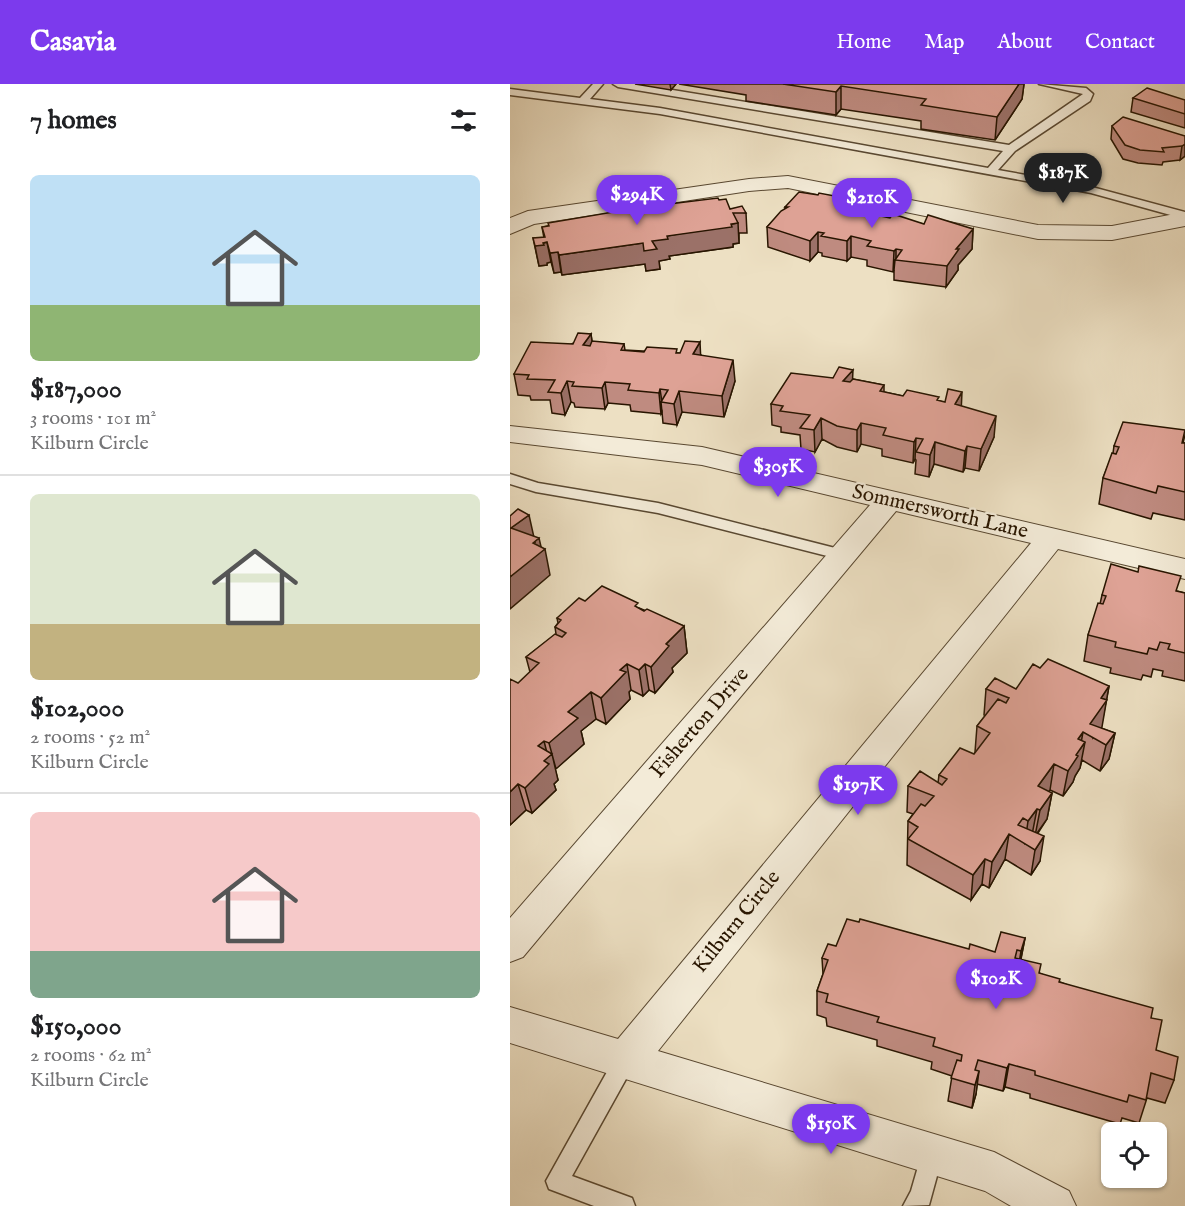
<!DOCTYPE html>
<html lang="en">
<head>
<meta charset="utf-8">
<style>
  :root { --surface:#fff; --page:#f2f2f2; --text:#202124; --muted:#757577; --line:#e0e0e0; --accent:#7c3aed }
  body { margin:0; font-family:"IM FELL English",serif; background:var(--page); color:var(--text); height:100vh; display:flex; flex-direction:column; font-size:22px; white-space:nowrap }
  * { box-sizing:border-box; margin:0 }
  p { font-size:20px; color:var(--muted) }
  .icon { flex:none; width:33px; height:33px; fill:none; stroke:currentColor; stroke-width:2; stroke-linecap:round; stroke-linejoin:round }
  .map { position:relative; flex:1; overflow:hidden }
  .sheet { display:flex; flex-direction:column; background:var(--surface); width:510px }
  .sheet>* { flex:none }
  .controls { position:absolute; left:591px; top:1038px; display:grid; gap:12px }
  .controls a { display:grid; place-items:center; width:66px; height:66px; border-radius:9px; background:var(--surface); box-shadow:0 2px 4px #0004; font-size:30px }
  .price { position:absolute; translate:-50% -51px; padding:0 14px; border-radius:21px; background:var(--accent); color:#fff; font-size:20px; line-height:39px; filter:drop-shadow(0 2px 3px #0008) }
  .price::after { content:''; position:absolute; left:50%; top:36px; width:18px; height:14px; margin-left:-9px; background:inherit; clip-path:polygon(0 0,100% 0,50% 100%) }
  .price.current { background:#222; color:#fff }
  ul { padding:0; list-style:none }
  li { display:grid; align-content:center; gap:12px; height:318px; padding:0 30px }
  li+li { border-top:2px solid var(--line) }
  li span { display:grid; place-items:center; height:186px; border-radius:9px; color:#555 }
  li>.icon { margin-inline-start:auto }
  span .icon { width:108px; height:108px; fill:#fffc; stroke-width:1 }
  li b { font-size:26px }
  h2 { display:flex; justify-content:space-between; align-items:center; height:72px; padding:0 30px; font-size:26px }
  header { display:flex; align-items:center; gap:36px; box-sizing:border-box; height:84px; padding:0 30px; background:var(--accent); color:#fff }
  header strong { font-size:28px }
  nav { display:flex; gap:33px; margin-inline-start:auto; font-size:21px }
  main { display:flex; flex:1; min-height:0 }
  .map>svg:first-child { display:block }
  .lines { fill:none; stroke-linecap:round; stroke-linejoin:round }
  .service-casing { stroke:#594831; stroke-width:3 }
  .minor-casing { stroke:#594831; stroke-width:2 }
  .service { fill:#f3ebd8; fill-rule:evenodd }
  .minor { fill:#f3ebd8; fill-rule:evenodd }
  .wall { fill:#bf8b80; stroke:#281500; stroke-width:1.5 }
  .shaded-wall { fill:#9b7168; stroke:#281500; stroke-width:1.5 }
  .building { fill:#dea295; stroke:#281500; stroke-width:1.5 }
  .labels { text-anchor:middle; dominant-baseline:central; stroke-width:4.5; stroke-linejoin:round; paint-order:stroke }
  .street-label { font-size:21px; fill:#281500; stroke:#f3ebd8 }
</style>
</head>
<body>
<header>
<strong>Casavia</strong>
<nav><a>Home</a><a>Map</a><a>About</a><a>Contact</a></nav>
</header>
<main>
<section class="sheet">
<h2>7 homes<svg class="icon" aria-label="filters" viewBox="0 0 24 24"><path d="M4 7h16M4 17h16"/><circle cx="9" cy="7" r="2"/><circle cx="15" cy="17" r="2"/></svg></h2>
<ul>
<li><span style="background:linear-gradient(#bfe0f5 70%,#8fb573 0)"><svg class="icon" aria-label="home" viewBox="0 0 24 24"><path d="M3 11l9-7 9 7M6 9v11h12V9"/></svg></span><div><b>$187,000</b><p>3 rooms · 101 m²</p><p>Kilburn Circle</p></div></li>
<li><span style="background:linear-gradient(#dfe7d0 70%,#c2b280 0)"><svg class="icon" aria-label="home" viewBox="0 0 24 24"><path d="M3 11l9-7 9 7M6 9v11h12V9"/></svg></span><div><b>$102,000</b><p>2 rooms · 52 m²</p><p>Kilburn Circle</p></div></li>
<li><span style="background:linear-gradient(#f6c9c9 75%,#7fa58c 0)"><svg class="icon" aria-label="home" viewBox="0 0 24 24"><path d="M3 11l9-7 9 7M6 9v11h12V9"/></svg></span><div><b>$150,000</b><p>2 rooms · 62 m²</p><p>Kilburn Circle</p></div></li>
</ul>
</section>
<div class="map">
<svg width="675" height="1122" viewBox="0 0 675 1122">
  <rect width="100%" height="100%" fill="#ede0c3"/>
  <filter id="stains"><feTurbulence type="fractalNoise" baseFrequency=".00333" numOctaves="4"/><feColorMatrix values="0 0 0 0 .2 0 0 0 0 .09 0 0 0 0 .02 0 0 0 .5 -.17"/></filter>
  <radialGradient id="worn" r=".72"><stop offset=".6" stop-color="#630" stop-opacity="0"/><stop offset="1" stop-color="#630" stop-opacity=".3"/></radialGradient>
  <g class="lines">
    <defs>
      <path id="service" d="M83 0H93L80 15 150 24 478 84 493 67 108 3 103 0H126L499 61 573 10 529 0 576 4 583 10 580 17 505 67 488 86 582 103 675 128V135L581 109 150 30 0 11V5L70 14Z
        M0 390 28 399 148 419 333 466 341 471 333 476 148 429 26 408 0 400Z
        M115 967 123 970 126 977 62 1092 122 1114 125 1122H84L39 1105 36 1097 107 970Z
        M422 1059 430 1062 433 1070 419 1121 393 1122 401 1107 414 1062Z"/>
      <path id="minor" d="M278 92 528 141 602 142 675 128V142L602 156 528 155 278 104 239 107 24 140 0 150V134L18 127 239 95Z
        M0 342 192 363 675 475V495L548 465 148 967 484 1068 559 1107 566 1122H501L475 1107 0 959V923L108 955 521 459 386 427 13 873 0 878V834L360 421 192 381 0 358Z"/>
    </defs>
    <use href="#service" class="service-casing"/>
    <use href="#minor" class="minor-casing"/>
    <use href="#service" class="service"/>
    <use href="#minor" class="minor"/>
  </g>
  <path class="wall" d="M125 0H166L161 6Z
    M169 0H514L512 15 485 56 411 45V37L331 25 326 31 236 17V11Z
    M623 14 675 16V44L621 28Z
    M602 42 675 52V72L670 76 653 78 652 81 628 79 613 75 601 55Z
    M330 113V116L335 117V123L364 126V131L414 140 463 145 462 165 448 181V186L436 203 384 196V186L383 188 357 182V176L341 173 337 177 312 172V169L308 168 300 177 258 163 257 143 275 125V123Z
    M209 116 220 125 236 129 237 149H229V159L223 160V163L159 172 160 175 149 177 150 185 136 187 135 180 52 191 51 188 44 189 41 178 37 179V181L29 182 23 154H34L32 143 116 126 115 119 127 118 128 124Z
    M81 250 82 258 114 260 115 266 168 269 191 271 225 297 214 333 172 328 167 341 153 339 152 328 151 330 121 327 120 321 98 319 95 325 65 323 64 319 61 318 55 331 42 329 40 316H21L20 312 8 311 4 290Z
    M323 294 343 295 374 301V308L393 312 429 317 451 322 484 353 469 387 455 384 453 388 424 380 419 393 405 390 406 376 405 375 403 379 372 372V365L351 360 347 368 327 363 312 355 305 368 291 365 290 351 271 348V343L262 341 261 320Z
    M675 351 673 359H675V436L643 429 641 435 589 420 593 394 603 369 604 362Z
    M628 488 667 507 675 509V597L652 592 653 587 643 585 641 593 633 591 631 596 600 589 601 584 574 577 578 551 590 520 592 511Z
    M75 517 129 524 174 542 177 569 162 584 163 588 145 609 139 606 133 612 121 606 119 608 120 615 96 640 86 635 71 647 74 660 45 685 48 696 44 700 46 706 22 729 16 726 0 741 20 588 16 573 46 550 45 543 48 539 47 534Z
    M530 584 599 602 591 644 605 649 599 675 590 687 572 676 570 684 565 692 563 698 553 712 540 706 538 708 542 709 537 735 528 749 530 777 521 791 495 775 479 804 472 800 461 816 397 781 398 737 403 730 397 728 398 702 428 699 429 691 464 670 465 668 467 642 475 632 474 631 476 605H506Z
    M515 854 511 875 529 889 550 898 641 934 646 966 664 996 655 1019 637 1014 629 1039 612 1034 610 1040 520 1014V1010L495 1003 493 1007 467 1000 466 1010 462 1024 438 1017 442 992 421 985 422 978 367 962V956L317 942 316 934 307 931V907L313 890 312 874 326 862 459 865 485 868Z"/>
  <path class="shaded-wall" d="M160 0H166L161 6Z
    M509 0H514L512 15 485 56 487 33Z
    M331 2V25L326 31V8Z
    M675 60V72L670 76 672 62Z
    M228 139 229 159 223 160V163L159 172 160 175 149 177 150 185 136 187 135 180 52 191 49 171 133 159 157 152Z
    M463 145 462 165 448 181V186L436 203 437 182 446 165Z
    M308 148V168L300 177V157Z
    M341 152V173L337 177V157Z
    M37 158 41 178 37 179V181L29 182 25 162Z
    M386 165V176H385L384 186 383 188 384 167Z
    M48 168 51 188 44 189 40 169Z
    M81 250 84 271 73 261Z
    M190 258 191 279 183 270Z
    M223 276 225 297 214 333 212 312Z
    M343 286 342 307 333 297Z
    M57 297 61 318 55 331 51 309Z
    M95 298 98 319 95 325 92 304Z
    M150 305 152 318H151L152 328 151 330 149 309Z
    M169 307 172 328 167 341 164 320Z
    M452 308 451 330 445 320Z
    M486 332 484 353 469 387 471 365Z
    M311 334 312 355 305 368 304 346Z
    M351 339V360L347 368V346Z
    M406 354 405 375 403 379 404 358Z
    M425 358 424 380 419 393 420 371Z
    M457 362 455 384 453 388 455 367Z
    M19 431 25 458 1 444Z
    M29 454 32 467 35 465 40 491 0 525V493L23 459Z
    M174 542 177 569 162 584 163 588 145 609 141 583 156 560Z
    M117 580 121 606 119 608 120 615 96 640 91 614 110 586Z
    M135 580 139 606 133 612 129 586Z
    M599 602 592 643 583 654 580 640 591 614Z
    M81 608 86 635 71 647 74 660 46 685 39 659 58 628Z
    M573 648 570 665 575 658 570 684 565 692 563 698 553 712 558 687 568 655Z
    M605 649 599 675 590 687 596 661Z
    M34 657 38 673 42 670 48 696 44 700 46 706 22 729 15 704 28 662Z
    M544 680 540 706 524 728 528 702Z
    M8 700 16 726 0 741V708Z
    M542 709 537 735 525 752 530 726Z
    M527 725 522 751 515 759 518 737Z
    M499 750 495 775 479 804 482 778Z
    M534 752 530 777 521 791 525 766Z
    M475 775 472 800 461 816 463 791Z
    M515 854 510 879 507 892 511 867Z
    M499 980 495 1003 493 1007 497 984Z
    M469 987 466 1010 462 1024 465 1001Z"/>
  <path class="building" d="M273 0H509L487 33 411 21 416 15 331 2 326 8Z
    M637 4 675 16V30L623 14Z
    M613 33 675 52V60L672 62 652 64 654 68 630 66 615 61 602 42Z
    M289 108 308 111 309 109 330 113 328 116 335 117 330 122 364 126 361 130 380 134 383 130 414 140 418 131 463 145 446 165H449L437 182 385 176 392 166 386 165 384 167 357 162 361 157 341 152 337 157 311 152 314 149 308 148 300 157 257 143 271 127 278 123H275Z
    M208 114 209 116 216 115 220 125 232 122 236 129H223L228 139 221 140 222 143 157 152 158 155 142 157 147 165 134 167 133 159 49 171 48 168 40 169 37 158 33 159 34 161 25 162 23 154 35 153 32 143 39 142 38 139 121 125 115 119 127 118V124Z
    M68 249 81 250 73 261 80 262 82 257 114 260 111 266 134 268 137 263 167 265 166 269H170L175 257 190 258 183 270 223 276 212 312 169 307 164 320 151 318 158 306 150 305 149 309 118 306 120 300 95 298 92 304 62 302 64 298 57 297 51 309 38 308 45 296 17 295 19 291 4 290 21 258 63 260Z
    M329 283 343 286 333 297 340 298 343 295 374 301 370 307 393 312 397 306 429 313 427 316 435 318 438 305 452 308 445 320 486 332 471 365 457 362 455 367 425 358 420 371 406 368 413 355 406 354 404 358 373 351 376 344 351 339 347 346 327 342 311 334 304 346 290 344 300 331 270 327 273 322 261 320 281 289 323 294Z
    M613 338 675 346 672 359H675V408L648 402 646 409 593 394 602 369 606 370 609 363 604 362Z
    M8 425 19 431 1 444 29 454 23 459 35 465 0 493V432Z
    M601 480 628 488 629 482 671 492 666 507 675 509V569L658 565 660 560 650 558 647 566 639 564 637 570 605 563 606 558 578 551 588 519 593 520 596 512 592 511Z
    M92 502 128 519 125 522 134 527 137 525 174 542 156 560 159 562 141 583 135 580 129 586 117 580 110 586 116 588 91 614 81 608 58 628 68 634 39 659 34 657 28 662 42 670 34 677 39 680 15 704 8 700 0 708V595L8 599 29 579 16 573 45 550 52 553 56 549 45 543 51 536 47 534 69 514 75 517Z
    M538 575 599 602 591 614 597 616 580 640 605 649 596 661 573 648 568 655 575 658 566 671 568 672 558 687 544 680 528 702 542 709 530 726 527 725 518 737 513 734 508 741 534 752 525 766 499 750 482 778 475 775 463 791 398 755 408 743 398 737 411 720 415 722 424 712 398 702 410 687 432 701 437 695 429 691 450 664 464 670 480 649 467 642 488 615 496 619 499 614 476 605 485 594 506 605 523 580 530 584Z
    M337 835 349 838 350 835 459 865 460 860 485 868 491 848 515 854 511 867 507 866 505 874 531 880 529 889 550 895 549 898 643 924 641 934 652 936 646 966 668 973 664 996 641 989 636 1016 619 1011 617 1018 525 991V987L499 980 497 984 468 976 465 986 469 987 465 1001 441 994 447 976 451 977 452 971 423 962 425 954 367 938 369 933 316 918 318 910 307 907 318 876 312 874 318 860 326 862Z"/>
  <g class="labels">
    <g class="street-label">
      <text transform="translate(430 428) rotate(13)">Sommersworth Lane</text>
      <text transform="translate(190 639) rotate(-49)">Fisherton Drive</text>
      <text transform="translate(227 838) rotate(-51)">Kilburn Circle</text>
    </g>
  </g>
  <rect width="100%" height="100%" filter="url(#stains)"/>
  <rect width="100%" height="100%" fill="url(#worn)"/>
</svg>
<div class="controls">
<a><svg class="icon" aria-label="locate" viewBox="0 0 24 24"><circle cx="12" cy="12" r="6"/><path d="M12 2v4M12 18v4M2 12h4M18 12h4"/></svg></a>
</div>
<b class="price current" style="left:553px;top:120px">$187K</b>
<b class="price" style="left:127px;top:142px">$294K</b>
<b class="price" style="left:362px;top:145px">$210K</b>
<b class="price" style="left:268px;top:414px">$305K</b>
<b class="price" style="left:348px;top:732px">$197K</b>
<b class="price" style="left:486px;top:926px">$102K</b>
<b class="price" style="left:321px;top:1071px">$150K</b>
</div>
</main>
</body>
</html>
